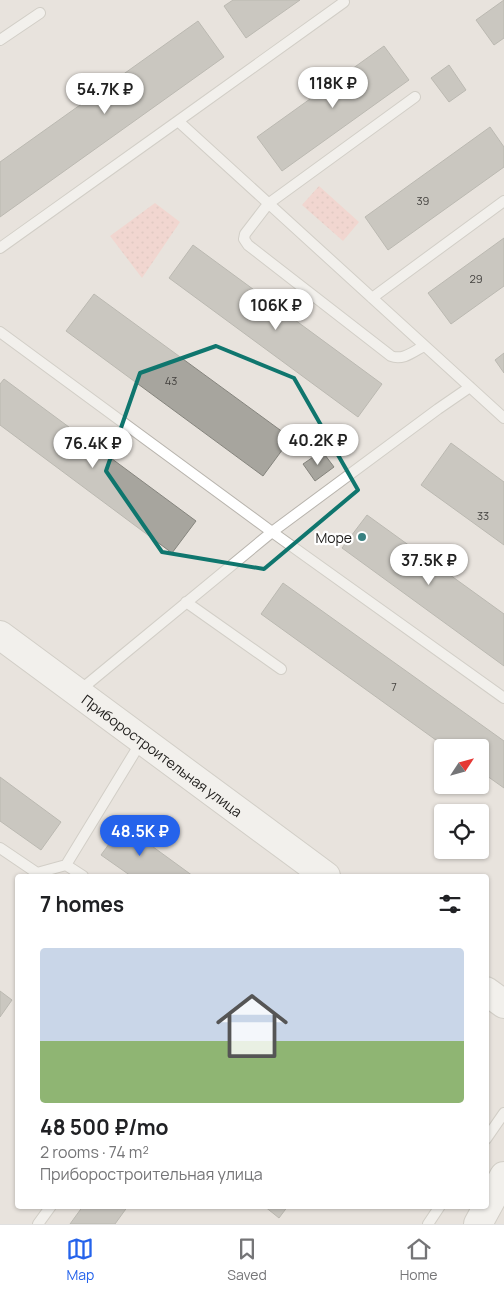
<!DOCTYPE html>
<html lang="en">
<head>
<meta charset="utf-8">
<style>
  :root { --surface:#fff; --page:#f6f6f6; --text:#202124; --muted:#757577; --line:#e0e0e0; --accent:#2563eb }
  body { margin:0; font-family:Manrope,sans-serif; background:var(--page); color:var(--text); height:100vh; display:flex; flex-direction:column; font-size:19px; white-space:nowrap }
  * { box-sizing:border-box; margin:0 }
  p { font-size:16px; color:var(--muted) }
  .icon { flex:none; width:28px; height:28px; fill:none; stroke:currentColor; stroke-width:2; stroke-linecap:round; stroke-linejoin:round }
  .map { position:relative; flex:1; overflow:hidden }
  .details { position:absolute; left:15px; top:874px; width:474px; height:335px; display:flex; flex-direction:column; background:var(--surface); border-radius:5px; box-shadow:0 1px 4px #0004 }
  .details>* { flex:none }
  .needle { width:32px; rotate:54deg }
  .tools { position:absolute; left:434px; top:739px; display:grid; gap:10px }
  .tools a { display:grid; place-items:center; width:55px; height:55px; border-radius:5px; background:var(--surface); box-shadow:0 1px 4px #0004; font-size:25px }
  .price { position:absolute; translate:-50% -42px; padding:0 11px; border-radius:18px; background:#fff; color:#222; font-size:16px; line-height:32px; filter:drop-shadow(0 1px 2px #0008) }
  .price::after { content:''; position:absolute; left:50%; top:30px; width:15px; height:11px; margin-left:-8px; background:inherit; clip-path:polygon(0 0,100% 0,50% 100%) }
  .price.on { background:var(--accent); color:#fff }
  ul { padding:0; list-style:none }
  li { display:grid; align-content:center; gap:10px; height:265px; padding:0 25px }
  li span { display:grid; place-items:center; height:155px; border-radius:5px; color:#555 }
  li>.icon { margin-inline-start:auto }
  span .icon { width:90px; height:90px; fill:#fffc; stroke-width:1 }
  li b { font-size:21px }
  h2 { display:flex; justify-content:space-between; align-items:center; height:60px; padding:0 25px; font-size:21px }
  .tabs { display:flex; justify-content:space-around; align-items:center; height:70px; border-top:1px solid var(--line); background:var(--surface); font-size:14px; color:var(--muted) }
  .tabs a { display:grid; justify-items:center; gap:2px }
  .tabs .on { color:var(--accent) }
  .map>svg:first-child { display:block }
  .grass { fill:url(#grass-dots) }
  .building { fill:#a7a59e; stroke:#85847d }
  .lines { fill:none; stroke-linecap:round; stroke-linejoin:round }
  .lane-casing { stroke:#b8b4ad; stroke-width:12 }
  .secondary-casing { stroke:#b8b4ad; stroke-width:30 }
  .lane { stroke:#fff; stroke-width:10 }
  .secondary { stroke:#fff; stroke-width:28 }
  .marked { fill:none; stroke:#0f766e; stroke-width:4; stroke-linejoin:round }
  .poi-dot { fill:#388081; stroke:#fff; stroke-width:2 }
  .labels { text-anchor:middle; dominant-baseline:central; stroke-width:4.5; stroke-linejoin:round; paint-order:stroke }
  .number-label { font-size:11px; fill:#43413e }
  .poi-label { font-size:14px; fill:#22201e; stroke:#fff; text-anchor:end }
  .street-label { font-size:14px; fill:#22201e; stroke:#fff }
</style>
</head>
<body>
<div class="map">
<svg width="504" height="1224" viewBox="0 0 504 1224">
  <defs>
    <pattern id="grass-dots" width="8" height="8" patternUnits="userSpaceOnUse" patternTransform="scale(1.25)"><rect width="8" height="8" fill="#fdc6c1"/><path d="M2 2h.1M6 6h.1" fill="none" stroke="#d9aaa5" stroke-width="1.8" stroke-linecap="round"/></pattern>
  </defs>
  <rect width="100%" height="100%" fill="#e8e3dd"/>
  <path class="grass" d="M319 186 359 222 343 241 302 205Z
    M155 203 180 222 142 278 110 236Z"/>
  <path class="building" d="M233 0H300L246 38 224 6Z
    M504 0V38L494 45 476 20Z
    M198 21 224 57 0 217V162Z
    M384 46 409 80 282 171 257 137Z
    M449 65 466 90 449 102 431 78Z
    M490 127 504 147V167L388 250 365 217Z
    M504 238V286L451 324 428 293Z
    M193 245 382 384 358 417 169 278Z
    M94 294 291 438 263 476 66 331Z
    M504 353V373L495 360Z
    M4 379 196 521 172 553 0 425V384Z
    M451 443 504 482V545L421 485Z
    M322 451 334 467 315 481 303 464Z
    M367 515 504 614V666L342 548Z
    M283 583 504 741V788L480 771V748H447L261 614Z
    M0 777 61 822 41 850 0 821Z
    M123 825 193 876H131L101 855Z
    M0 991 12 1000 0 1017Z
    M83 1206H128L115 1224H70Z
    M264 1206H288L279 1218Z"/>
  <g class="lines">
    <defs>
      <path id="lane" d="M344 2 178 121 504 418
        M0 40 40 13
        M415 97 268 204 245 234 244 239 248 245 391 356C403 361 414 351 424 346
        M0 248 178 121
        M372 298 504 201
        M0 332 272 532 504 698
        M186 602 281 669
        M79 691 272 532 438 409 470 387
        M0 848 37 873 66 865
        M83 876 66 865 141 742
        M486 1139 504 1113
        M38 1224 51 1206
        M428 1224 440 1206"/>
      <g id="secondary">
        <path id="s1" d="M0 635 326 876"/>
        <path d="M486 991 504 1004"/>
        <path d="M478 1224 504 1176"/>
      </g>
    </defs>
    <use href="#lane" class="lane-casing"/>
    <use href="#secondary" class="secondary-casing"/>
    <use href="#lane" class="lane"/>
    <use href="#secondary" class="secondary"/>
  </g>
  <path d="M0 0H504V1224H0ZM216 346 294 378 358 490 264 569 162 552 106 471 140 373Z" fill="#e8e3dd" fill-opacity=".55" fill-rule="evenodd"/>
  <path class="marked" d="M216 346 294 378 358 490 264 569 162 552 106 471 140 373Z"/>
  <circle class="poi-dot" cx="362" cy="537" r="5"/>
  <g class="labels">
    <g class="number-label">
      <text x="423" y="200">39</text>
      <text x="476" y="278">29</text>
      <text x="171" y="380">43</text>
      <text x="483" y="515">33</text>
      <text x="394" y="686">7</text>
    </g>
    <g class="poi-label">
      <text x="352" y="537">Море</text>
    </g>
    <g class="street-label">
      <text stroke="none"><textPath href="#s1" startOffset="202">Приборостроительная улица</textPath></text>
    </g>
  </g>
</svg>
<div class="tools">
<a><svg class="needle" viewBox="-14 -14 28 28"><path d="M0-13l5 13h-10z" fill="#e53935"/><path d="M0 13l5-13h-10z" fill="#757577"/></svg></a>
<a><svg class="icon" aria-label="locate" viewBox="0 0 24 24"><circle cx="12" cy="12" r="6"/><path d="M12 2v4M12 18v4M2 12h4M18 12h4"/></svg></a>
</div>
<b class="price" style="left:333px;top:109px">118K ₽</b>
<b class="price" style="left:105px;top:115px">54.7K ₽</b>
<b class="price" style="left:276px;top:331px">106K ₽</b>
<b class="price" style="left:318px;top:466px">40.2K ₽</b>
<b class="price" style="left:93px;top:469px">76.4K ₽</b>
<b class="price" style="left:429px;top:586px">37.5K ₽</b>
<b class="price on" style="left:140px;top:857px">48.5K ₽</b>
<section class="details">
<h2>7 homes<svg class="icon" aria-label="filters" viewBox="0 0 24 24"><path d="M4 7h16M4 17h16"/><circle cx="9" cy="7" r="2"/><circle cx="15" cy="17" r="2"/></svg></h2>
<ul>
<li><span style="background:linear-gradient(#c9d6e8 60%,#8fb573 0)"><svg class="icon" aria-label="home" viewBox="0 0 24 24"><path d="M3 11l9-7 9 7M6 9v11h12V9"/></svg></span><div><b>48 500 ₽/mo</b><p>2 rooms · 74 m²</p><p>Приборостроительная улица</p></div></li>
</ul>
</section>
</div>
<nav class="tabs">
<a class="on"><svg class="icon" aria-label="map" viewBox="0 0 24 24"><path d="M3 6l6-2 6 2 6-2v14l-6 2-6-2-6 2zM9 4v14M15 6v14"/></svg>Map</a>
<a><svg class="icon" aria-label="saved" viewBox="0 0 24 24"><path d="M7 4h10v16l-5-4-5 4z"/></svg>Saved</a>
<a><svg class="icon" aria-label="home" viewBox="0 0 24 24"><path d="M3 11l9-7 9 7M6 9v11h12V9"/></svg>Home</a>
</nav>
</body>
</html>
